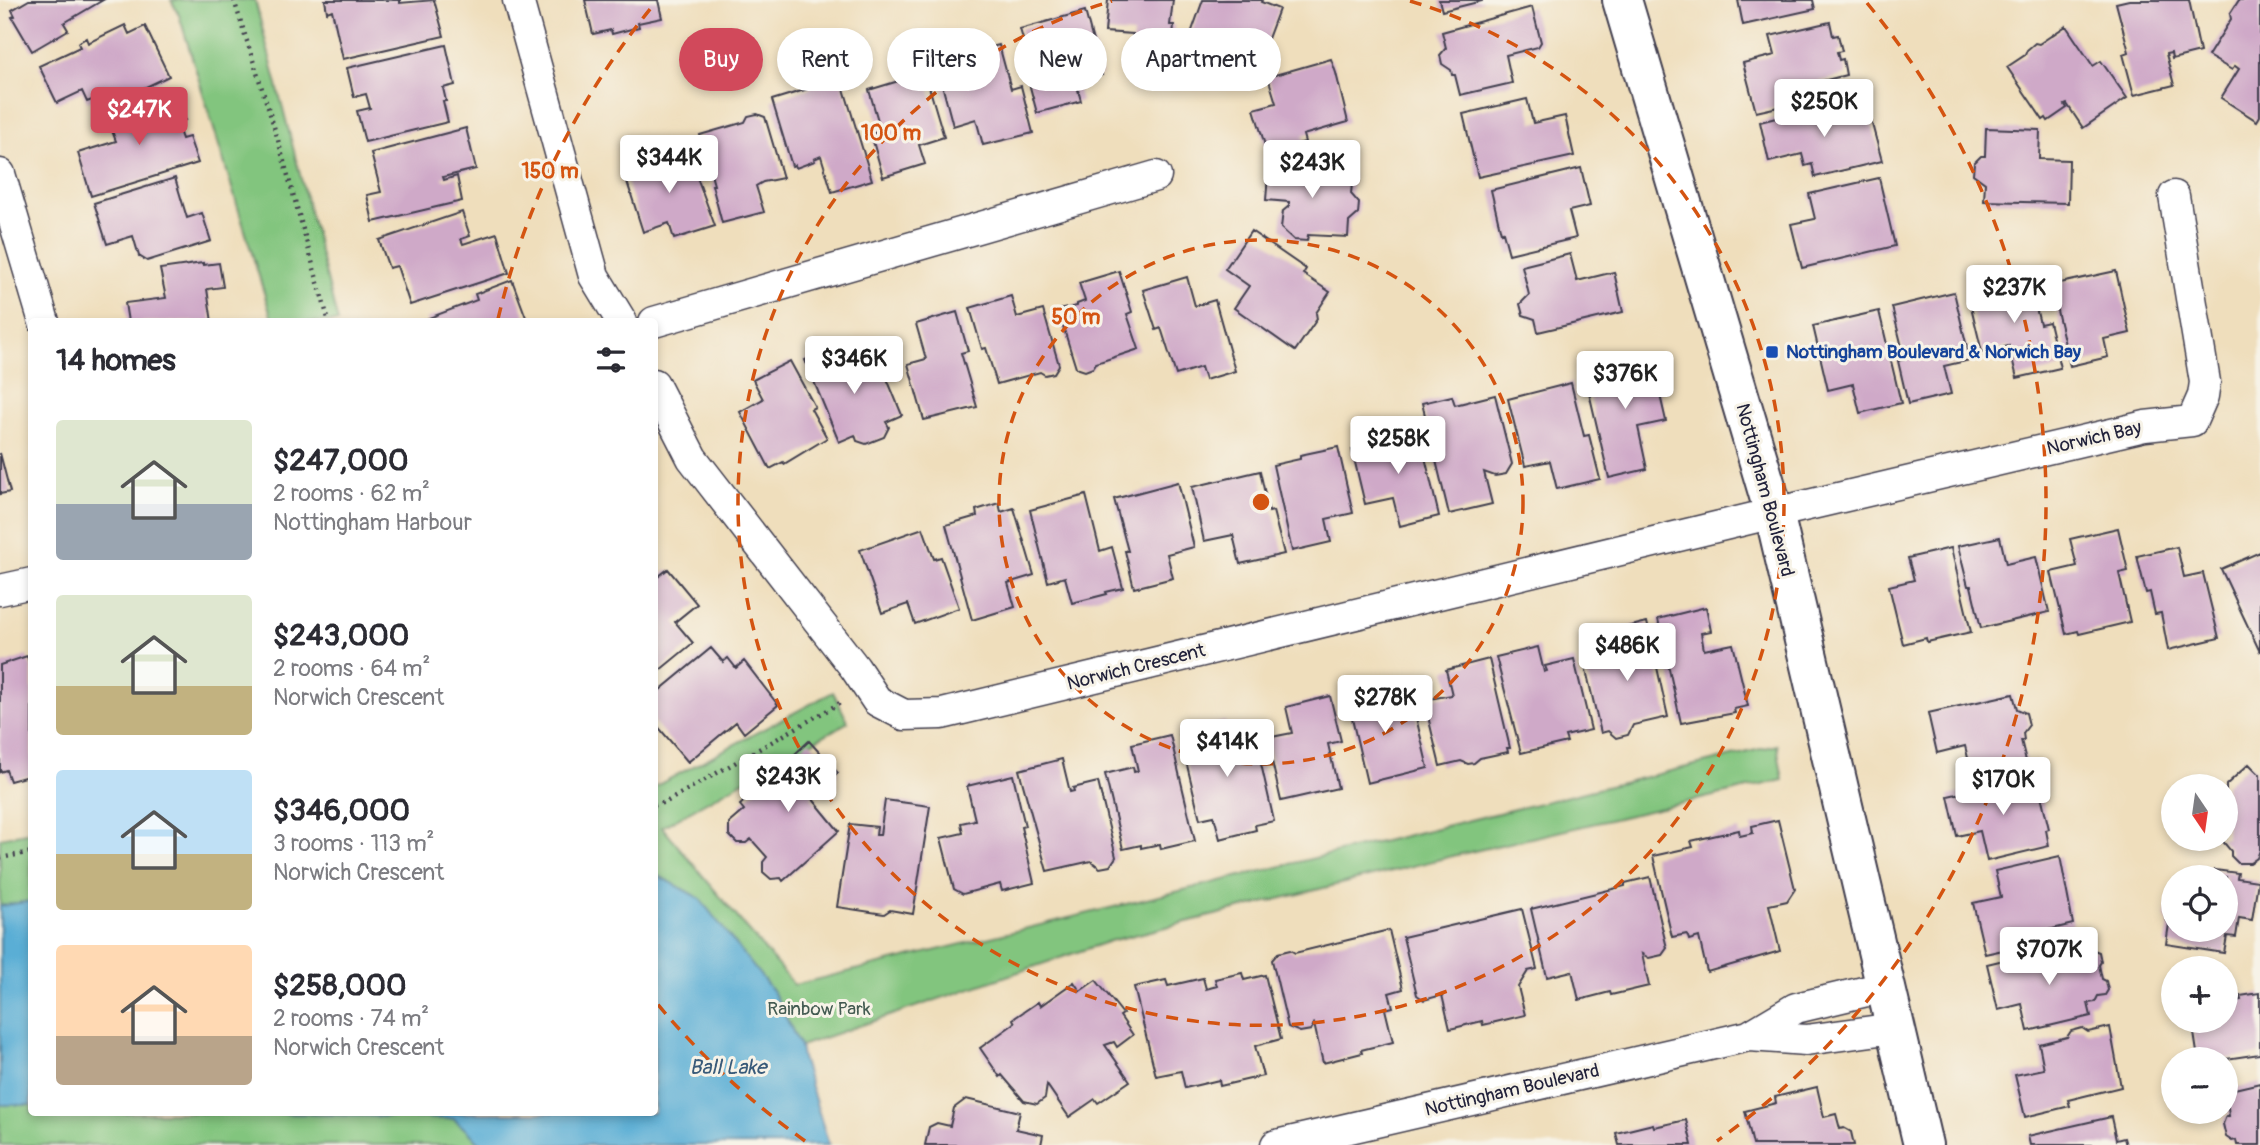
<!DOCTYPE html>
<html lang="en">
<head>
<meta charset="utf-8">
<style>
  :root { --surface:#fff; --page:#f7f7f7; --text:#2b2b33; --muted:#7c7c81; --accent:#d1495b }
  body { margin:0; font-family:Pangolin,sans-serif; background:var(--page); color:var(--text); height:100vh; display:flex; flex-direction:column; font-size:26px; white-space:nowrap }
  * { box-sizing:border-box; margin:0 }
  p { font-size:23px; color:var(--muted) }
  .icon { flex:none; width:38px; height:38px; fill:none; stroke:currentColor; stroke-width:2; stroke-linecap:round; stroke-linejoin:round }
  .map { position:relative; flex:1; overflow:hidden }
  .drawer { position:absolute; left:28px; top:318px; width:630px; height:798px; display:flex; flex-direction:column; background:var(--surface); border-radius:7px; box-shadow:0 4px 10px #0003 }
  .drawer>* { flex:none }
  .hud { position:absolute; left:679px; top:28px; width:665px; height:63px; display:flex; gap:14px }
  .needle { width:46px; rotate:167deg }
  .fabs { position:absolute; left:2161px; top:774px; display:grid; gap:14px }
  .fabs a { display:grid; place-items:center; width:77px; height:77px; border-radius:50%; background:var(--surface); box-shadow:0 4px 10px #0003; font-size:35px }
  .price { position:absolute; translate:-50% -60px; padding:0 16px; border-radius:7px; background:#fff; color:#222; font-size:23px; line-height:46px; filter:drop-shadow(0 2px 4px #0008) }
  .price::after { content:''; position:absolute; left:50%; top:42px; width:21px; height:16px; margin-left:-10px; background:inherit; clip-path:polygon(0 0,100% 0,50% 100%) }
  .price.selected { background:var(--accent); color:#fff }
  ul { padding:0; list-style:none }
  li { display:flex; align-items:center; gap:21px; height:175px; padding:0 28px }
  li span { display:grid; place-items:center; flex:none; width:196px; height:140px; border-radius:7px; color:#555 }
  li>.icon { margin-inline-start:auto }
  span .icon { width:84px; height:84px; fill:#fffc; stroke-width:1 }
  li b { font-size:30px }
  h2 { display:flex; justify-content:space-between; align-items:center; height:84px; padding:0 28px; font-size:30px }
  .pill { padding:0 24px; border-radius:32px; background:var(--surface); box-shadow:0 4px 10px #0003; font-size:24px; line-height:63px }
  .pill.selected { background:var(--accent); color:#fff }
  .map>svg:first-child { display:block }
  .green { fill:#82c57e; stroke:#52745c; stroke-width:2 }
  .water { fill:#5aaed5; stroke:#3e6888; stroke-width:2 }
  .building { fill:#cfa9c8 }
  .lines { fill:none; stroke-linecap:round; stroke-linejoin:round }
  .minor-casing { stroke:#413e4e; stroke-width:33 }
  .tertiary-casing { stroke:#413e4e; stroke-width:42 }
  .path { stroke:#413e4e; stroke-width:4.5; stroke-dasharray:2 5; stroke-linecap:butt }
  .minor { stroke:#fff; stroke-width:30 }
  .tertiary { stroke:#fff; stroke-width:38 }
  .ring { fill:none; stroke:#d45411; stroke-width:3.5; stroke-dasharray:12 9 }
  .transit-dot { fill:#1a4fb4; stroke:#f7f3e8; stroke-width:2.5 }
  .labels { text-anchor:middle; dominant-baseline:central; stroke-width:6; stroke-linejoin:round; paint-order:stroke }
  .transit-label { font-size:19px; font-weight:bold; fill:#164399; stroke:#f7f3e8; text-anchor:start }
  .street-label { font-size:19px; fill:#22223b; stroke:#f7f3e8 }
  .park-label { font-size:19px; fill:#445b52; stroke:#f7f3e8 }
  .water-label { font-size:21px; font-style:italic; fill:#385a79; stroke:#f7f3e8 }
  .centre { fill:#d45411; stroke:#f7f3e8; stroke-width:3.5 }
  .ring-label { font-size:21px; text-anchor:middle; font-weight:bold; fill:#d45411; stroke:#f7f3e8; stroke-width:6; stroke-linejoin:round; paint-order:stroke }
</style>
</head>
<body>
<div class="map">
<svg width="2260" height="1145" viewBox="0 0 2260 1145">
  <rect width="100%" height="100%" fill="#f7f3e8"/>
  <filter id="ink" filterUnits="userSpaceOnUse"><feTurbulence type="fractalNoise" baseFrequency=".0143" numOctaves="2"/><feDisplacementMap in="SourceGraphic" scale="14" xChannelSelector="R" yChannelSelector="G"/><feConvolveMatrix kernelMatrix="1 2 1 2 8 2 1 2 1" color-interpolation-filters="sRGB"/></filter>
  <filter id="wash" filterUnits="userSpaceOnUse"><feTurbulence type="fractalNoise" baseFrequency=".00686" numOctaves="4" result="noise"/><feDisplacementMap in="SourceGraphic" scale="28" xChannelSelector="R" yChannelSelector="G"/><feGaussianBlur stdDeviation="1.57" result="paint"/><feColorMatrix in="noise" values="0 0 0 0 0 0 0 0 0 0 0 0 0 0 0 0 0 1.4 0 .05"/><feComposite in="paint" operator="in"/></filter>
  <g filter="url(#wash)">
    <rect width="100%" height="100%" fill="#efdebc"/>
    <path class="green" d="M171 0H255L338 322H273L179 15Z
      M833 692 848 722 662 827 794 985 1777 745 1783 780 1453 856 1110 941 800 1046 774 993 699 898 655 874 654 787Z
      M31 832V901L0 906V838Z
      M0 1105H31L32 1113H276L454 1119 483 1145H0Z"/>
    <path class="water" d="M655 874 699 898 774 993 800 1046 802 1058 829 1145H483L454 1119 276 1113H654Z
      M31 901V1105H0V906Z"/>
    <g id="blocks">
      <path class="building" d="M29 0H103L64 23 68 30 32 51 12 17 15 16 12 10Z
        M325 0H400V3L434 0 444 36 343 59 332 10 327 12Z
        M585 0H658L662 18 638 23 639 27 612 34 611 30 593 34Z
        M1108 0H1173L1170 25H1174L1170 69 1130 65 1133 34 1105 32Z
        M1203 0H1262L1261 2 1279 9 1267 41 1265 40 1259 63 1238 55 1235 66 1225 62 1218 80 1179 67Z
        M1439 0H1482V1L1442 11Z
        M1738 0H1813L1815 9 1743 25Z
        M2129 0H2189L2200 52 2172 59 2171 53 2166 54 2174 85 2134 95 2123 54 2129 52 2116 3Z
        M2239 0H2260V116L2257 121 2221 98 2239 69 2235 66 2232 70 2208 56 2231 19 2230 14Z
        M1532 7 1541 42 1538 47 1506 55 1512 83 1460 95 1455 75H1452L1451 70 1442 64 1440 55 1446 48 1442 32Z
        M1085 11 1102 75 1076 82 1081 101 1037 113 1025 68 1031 67 1020 29Z
        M1830 22 1833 36 1838 35 1842 51 1837 52 1839 60 1843 59 1846 75 1819 82 1822 97 1756 112 1743 63 1775 55 1770 36Z
        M125 25 129 34 145 26 169 76 102 108 97 98 87 102 82 91 57 103 39 66 80 47 78 43 86 38 88 43Z
        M2066 26 2093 66 2101 61 2127 98 2083 128 2067 104 2065 105 2067 108 2048 121 2046 118 2043 120 2007 67 2025 55 2027 50 2035 43 2039 44Z
        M446 45 455 85 443 88 446 101H443L448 122 365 142 357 111 370 108 366 94 354 97 347 68Z
        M999 45 1011 89 1021 86 1033 133 983 145 976 119 953 126 936 62Z
        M1331 59 1336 73 1348 122 1303 135 1305 142 1267 152 1254 109 1276 103 1268 77Z
        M837 66 872 180 832 192 821 156 814 159 815 161 796 168 795 165 792 166 772 100 811 88 807 75Z
        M925 73 944 137 919 145 925 164 883 177 871 134 881 131 869 90Z
        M177 94 180 113 182 112 185 120 176 122 182 139 189 137 198 163 91 196 78 153 116 141 106 116Z
        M1527 99 1533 123 1565 116 1574 156 1478 177 1463 114Z
        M1866 102 1882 161 1815 177 1812 164 1805 166 1802 154 1769 162 1760 122 1804 111 1805 116Z
        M757 114 765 117 783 178 763 182 756 186 764 212 722 223 712 185H714L700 135 745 122 748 116Z
        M466 128 476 169 443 177 444 180 457 176 462 201 373 222 367 195 381 192 371 153Z
        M1986 128 2040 130 2039 159 2069 160 2068 203 1984 201 1985 183 1973 174 1974 163 1981 156H1985Z
        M687 150 715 226 674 239 669 223 643 232 623 169 658 156 659 159Z
        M1269 162 1309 165V168L1327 169 1326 173 1353 174 1351 194 1359 203 1358 214 1349 222 1348 237 1308 235 1307 241 1294 240 1281 228 1283 211 1289 206V202L1266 200Z
        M1581 168 1590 206 1569 211 1576 238 1509 254 1503 232 1501 233 1491 190Z
        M175 178 187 218 202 213 211 241 147 261 139 256 133 236 107 244 94 203Z
        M1879 178 1895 246 1802 268 1791 224 1815 219 1809 194Z
        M462 212 470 236 461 239 463 244 497 233 509 273 410 305 397 266 389 268 379 240Z
        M1251 231 1306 269 1303 274 1330 292 1316 313 1317 319 1295 351 1234 308 1249 286 1225 269Z
        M1570 254 1577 281 1614 272 1623 312 1538 332 1535 319 1523 315 1520 304 1529 295 1522 266Z
        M203 263V265L219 263 223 287 207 289 212 322H128L125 303 166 298 160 269Z
        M1119 271 1132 312 1127 314 1139 349 1096 363 1093 368 1085 371 1076 368 1058 310 1077 306V304L1085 301 1079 283Z
        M2116 271 2130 333 2104 339 2108 357 2070 366 2051 285Z
        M2028 275 2040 324 2049 322 2060 368 2017 378 2009 346 1982 352 1967 290Z
        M1187 277 1195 306 1215 300 1235 371 1205 380 1201 367 1176 375 1161 328 1156 330 1143 290Z
        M512 280 527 320 427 322 426 319 477 300 475 294Z
        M1954 292 1970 360 1944 366 1951 394 1908 404 1898 361 1905 359 1892 307Z
        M1011 296 1017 317 1043 310 1059 365 1054 373 1045 375 1040 372 997 384 986 348 982 349 970 308Z
        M1879 311 1901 403 1860 413 1853 384 1828 390 1813 326Z
        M957 312 968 351 961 353 977 407 924 420 908 364 926 359 916 324Z
        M842 345 853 372 857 371 859 365 870 360 881 364 902 415 886 422 889 427 884 437 866 444 857 441 855 435 839 442 805 360Z
        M1651 356 1666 421 1638 427 1647 469 1609 478 1584 371Z
        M790 361 815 407 811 409 827 438 784 464 783 462 770 469 740 412 763 399 753 380Z
        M1571 383 1584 436 1589 435 1600 479 1557 489 1550 461 1525 466 1508 399Z
        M1495 395 1512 464 1506 474 1495 476 1484 472 1492 504 1449 514 1422 403 1452 396 1455 405Z
        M1395 429 1404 435 1419 432 1439 516 1400 526 1393 498 1365 504 1352 450 1373 446V442L1379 441 1385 431Z
        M1338 447 1353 513 1326 519 1331 542 1292 551 1273 465 1300 459V455Z
        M0 453 10 492 0 494Z
        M1260 471 1269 512 1273 511 1284 554 1240 564 1233 535 1204 541 1192 487Z
        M1178 482 1194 547 1167 554 1173 578 1134 588 1125 551H1128L1114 499Z
        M1086 495 1100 551 1112 547 1123 588 1106 592 1107 594 1072 603 1065 577 1048 582 1030 510Z
        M999 503 1001 512 1014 508 1034 575 1008 583 1015 607 972 620 946 525 977 516 976 510Z
        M923 528 934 559 941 557 959 608 915 624 908 604 882 613 860 550Z
        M2118 528 2128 571 2119 573 2130 622 2079 634 2078 631 2066 634 2051 572 2077 566 2070 539Z
        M2000 537 2006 564 2036 557 2049 612 1981 628 1971 586H1968L1958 546Z
        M2177 547 2184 577 2203 573 2219 638 2168 650 2161 613 2155 614 2150 592 2146 593 2137 556Z
        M1951 548 1971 632 1927 642 1926 638 1903 644 1889 586 1914 580 1908 558Z
        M2260 552V652L2221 569Z
        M668 569 697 604 675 622 693 643 654 675V580Z
        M1706 607 1711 631 1701 633 1704 650 1733 644 1748 706 1734 709 1735 713 1681 723 1658 619Z
        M1647 622 1668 717 1633 725 1628 735 1616 738 1608 731 1601 733 1585 666 1587 661 1605 657 1610 660 1615 659 1608 632Z
        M1538 647 1544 672 1547 671 1545 666 1574 659 1591 730 1565 736 1567 742 1521 753 1496 657Z
        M711 648 723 662 728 658 736 668 744 661 778 705 744 733 736 722 688 762 654 722V695Z
        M27 656 32 670V775L10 781 6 770 0 772V665Z
        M1489 659 1510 748H1507L1508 752 1480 758 1474 763 1468 764 1461 761 1440 766 1424 700 1452 695 1446 670Z
        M1385 684 1391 707 1396 706 1398 713 1414 709 1428 768 1367 783 1346 693Z
        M2013 694 2017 709 2026 713 2029 725 2023 733 2024 740H2021L2026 761 1972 774 1965 746 1937 753 1928 713Z
        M1330 696 1341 741 1328 744 1338 788 1281 801 1268 744 1272 737 1292 733 1286 707Z
        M1225 721 1229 738 1254 733 1274 821 1255 825 1256 830 1220 839 1214 816 1200 819 1179 732Z
        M1170 735 1195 841 1161 849 1160 844 1141 848V845L1123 849 1105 774 1133 767 1134 772 1138 771 1132 744Z
        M809 741 838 773 811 797 839 831 783 881 781 878 771 879 763 872V862L767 857 751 839 746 843H737L729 835V823L744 810 740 805Z
        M1062 759 1070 792 1074 791 1073 788 1098 782 1116 857 1110 866 1100 868 1091 861 1047 871 1019 770Z
        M2249 764 2260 775V850L2257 858 2250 863H2238L2231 856V851L2220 838H2226V785Z
        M1013 775 1025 826 1021 827 1034 883 1002 891 1000 884 963 894 954 889 941 838 963 833 961 823 975 820 967 786Z
        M2037 778 2049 829 2046 830 2049 846 1987 861 1980 831 1957 836 1948 796 2016 780V783Z
        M885 800 930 806 913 914 890 910 884 914 837 907 850 824 877 827 876 835H880Z
        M1778 820 1795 889 1787 901 1769 905 1780 951 1707 972 1699 937 1689 940 1687 934 1672 937 1653 856 1693 847 1691 841 1739 830 1740 836 1753 833 1752 826Z
        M2060 856 2073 924 2028 935 2030 944 1985 954 1973 903 2001 897 1995 871Z
        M2215 870 2238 873 2237 878 2258 881 2252 920 2239 918 2236 937 2227 936 2224 953 2166 944 2169 924 2165 917 2169 896 2174 892V929H2226V877H2214Z
        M1650 877 1667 948 1662 955 1649 958 1642 954 1649 986 1611 995 1610 992 1579 1000 1572 971 1547 977 1531 909 1625 886V883Z
        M1522 909 1537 969 1528 971 1518 987 1525 1015 1483 1025 1482 1021 1450 1029 1442 995 1424 1000 1417 995 1403 937Z
        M1389 930 1403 989 1389 993 1393 1007 1385 1009 1393 1042 1361 1050 1362 1053 1323 1063 1314 1024 1311 1030 1300 1032 1288 1027 1272 960 1278 953 1290 950 1295 953Z
        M2077 950 2078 954 2094 950 2099 952 2101 962 2099 965 2102 979 2106 981 2108 990 2105 995 2098 996 2095 1002 2088 1003 2091 1016 2028 1031 2022 1004 1998 1010 1987 964 2029 954 2030 961Z
        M1242 973 1244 980 1265 975 1281 1039 1255 1046 1263 1076 1220 1086 1219 1080 1185 1088 1181 1071 1156 1076 1134 987 1166 980 1168 986 1203 978 1206 989 1217 986 1215 979Z
        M1096 980 1123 1014 1120 1016 1133 1035 1117 1047 1114 1042 1105 1045 1130 1081 1098 1103 1095 1099 1069 1117 1047 1085 1045 1098 1037 1104 1024 1101 1002 1075 1000 1077 980 1048 1015 1023 1013 1019 1038 1002 1040 1006 1074 982 1080 991Z
        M2260 993V1054L2226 1059H2198L2192 1020H2226V1003L2241 1000 2240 996Z
        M2110 1027 2121 1087 2068 1100 2070 1106 2025 1117 2015 1075 2044 1069 2039 1044 2067 1037 2071 1031 2082 1028 2088 1032Z
        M2260 1083V1145H2237L2236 1140 2232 1141 2226 1137 2223 1124 2226 1116H2229L2226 1091Z
        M1817 1087 1824 1117 1836 1114 1840 1129 1844 1128 1851 1132 1854 1145H1753L1745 1111 1776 1103 1775 1097Z
        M966 1099 1020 1112 1016 1129 1043 1135 1041 1145H925L929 1127 937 1123 950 1126 954 1108Z
        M2111 1117 2116 1140 2124 1138 2126 1145H2030L2028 1136Z
        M1686 1120 1692 1145H1619L1616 1133 1653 1124 1654 1127Z"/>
    </g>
  </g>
  <g filter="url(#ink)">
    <use href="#blocks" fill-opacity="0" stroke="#413e4e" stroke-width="2"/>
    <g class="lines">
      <defs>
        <path id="minor" d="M518 0 594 276 622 322
          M0 174 44 322
          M654 322 1156 176
          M654 384 692 458 855 668 877 701 904 715 942 714 1774 513 2145 426 2192 421 2203 396 2205 382 2174 196
          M0 590 32 583
          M1749 1036 1796 1008 1884 987
          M1276 1145 1749 1036 1806 1040 1894 1028"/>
        <path id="tertiary" d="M1622 0 1774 513 1923 1145"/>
      </defs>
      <use href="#minor" class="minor-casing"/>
      <use href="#tertiary" class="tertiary-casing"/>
      <path class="path" d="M234 0 276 133 329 322
        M654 805 666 802 840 703
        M0 858 32 852"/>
      <use href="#minor" class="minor"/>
      <use href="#tertiary" class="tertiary"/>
    </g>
  </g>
  <g class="ring">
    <circle cx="1261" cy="502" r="262"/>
    <path d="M1410 1A523 523 0 1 1 1112 1"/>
    <path d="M805 1141A785 785 0 0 1 655 1001M498 319A785 785 0 0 1 655 3M1867 3A785 785 0 0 1 1717 1141"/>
  </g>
  <rect class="transit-dot" x="1765" y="345" width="14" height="14" rx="3.5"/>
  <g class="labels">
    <g class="transit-label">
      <text x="1786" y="352">Nottingham Boulevard &amp; Norwich Bay</text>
    </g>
    <g class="street-label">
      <text transform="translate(2094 438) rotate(-13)">Norwich Bay</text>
      <text transform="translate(1765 490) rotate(75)">Nottingham Boulevard</text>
      <text transform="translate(1136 667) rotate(-14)">Norwich Crescent</text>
      <text transform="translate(1512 1090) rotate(-13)">Nottingham Boulevard</text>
    </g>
    <g class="park-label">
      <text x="819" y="1009">Rainbow Park</text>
    </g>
    <g class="water-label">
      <text x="728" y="1067">Ball Lake</text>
    </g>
  </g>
  <circle cx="1261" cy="502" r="10" class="centre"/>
  <g class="ring-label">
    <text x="891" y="140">100 m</text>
    <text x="550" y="178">150 m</text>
    <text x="1076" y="324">50 m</text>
  </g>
</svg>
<div class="fabs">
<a><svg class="needle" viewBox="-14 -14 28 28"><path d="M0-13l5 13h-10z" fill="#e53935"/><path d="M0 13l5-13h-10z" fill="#7c7c81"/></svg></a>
<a><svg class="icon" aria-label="locate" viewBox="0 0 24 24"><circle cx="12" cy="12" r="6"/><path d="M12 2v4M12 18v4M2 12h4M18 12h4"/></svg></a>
<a>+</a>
<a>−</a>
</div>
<b class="price" style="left:1824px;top:139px">$250K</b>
<b class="price selected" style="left:139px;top:147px">$247K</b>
<b class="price" style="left:669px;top:195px">$344K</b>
<b class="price" style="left:1312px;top:200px">$243K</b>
<b class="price" style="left:2014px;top:325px">$237K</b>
<b class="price" style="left:854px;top:396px">$346K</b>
<b class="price" style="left:1625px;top:411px">$376K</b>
<b class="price" style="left:1398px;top:476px">$258K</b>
<b class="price" style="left:1627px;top:683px">$486K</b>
<b class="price" style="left:1385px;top:735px">$278K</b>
<b class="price" style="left:1227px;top:779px">$414K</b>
<b class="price" style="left:788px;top:814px">$243K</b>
<b class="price" style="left:2003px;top:817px">$170K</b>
<b class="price" style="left:2049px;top:987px">$707K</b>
<div class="hud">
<a class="pill selected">Buy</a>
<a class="pill">Rent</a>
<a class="pill">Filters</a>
<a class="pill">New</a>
<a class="pill">Apartment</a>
</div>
<section class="drawer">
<h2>14 homes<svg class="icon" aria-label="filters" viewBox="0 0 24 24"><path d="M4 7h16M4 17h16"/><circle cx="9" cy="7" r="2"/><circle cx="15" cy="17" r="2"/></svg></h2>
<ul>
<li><span style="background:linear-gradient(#dfe7d0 60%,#9aa5b1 0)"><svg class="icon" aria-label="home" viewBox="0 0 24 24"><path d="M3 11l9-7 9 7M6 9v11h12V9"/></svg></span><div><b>$247,000</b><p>2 rooms · 62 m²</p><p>Nottingham Harbour</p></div></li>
<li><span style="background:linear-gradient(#dfe7d0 65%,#c2b280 0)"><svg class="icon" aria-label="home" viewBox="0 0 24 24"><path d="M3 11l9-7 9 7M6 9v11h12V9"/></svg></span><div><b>$243,000</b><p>2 rooms · 64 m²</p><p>Norwich Crescent</p></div></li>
<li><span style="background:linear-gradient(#bfe0f5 60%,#c2b280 0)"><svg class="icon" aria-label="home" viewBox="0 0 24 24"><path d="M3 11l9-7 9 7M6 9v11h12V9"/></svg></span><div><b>$346,000</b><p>3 rooms · 113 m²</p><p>Norwich Crescent</p></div></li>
<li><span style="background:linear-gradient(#ffd9b3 65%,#b9a48a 0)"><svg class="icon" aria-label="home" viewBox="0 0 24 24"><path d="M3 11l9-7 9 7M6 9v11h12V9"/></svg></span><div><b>$258,000</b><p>2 rooms · 74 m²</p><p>Norwich Crescent</p></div></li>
</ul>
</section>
</div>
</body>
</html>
